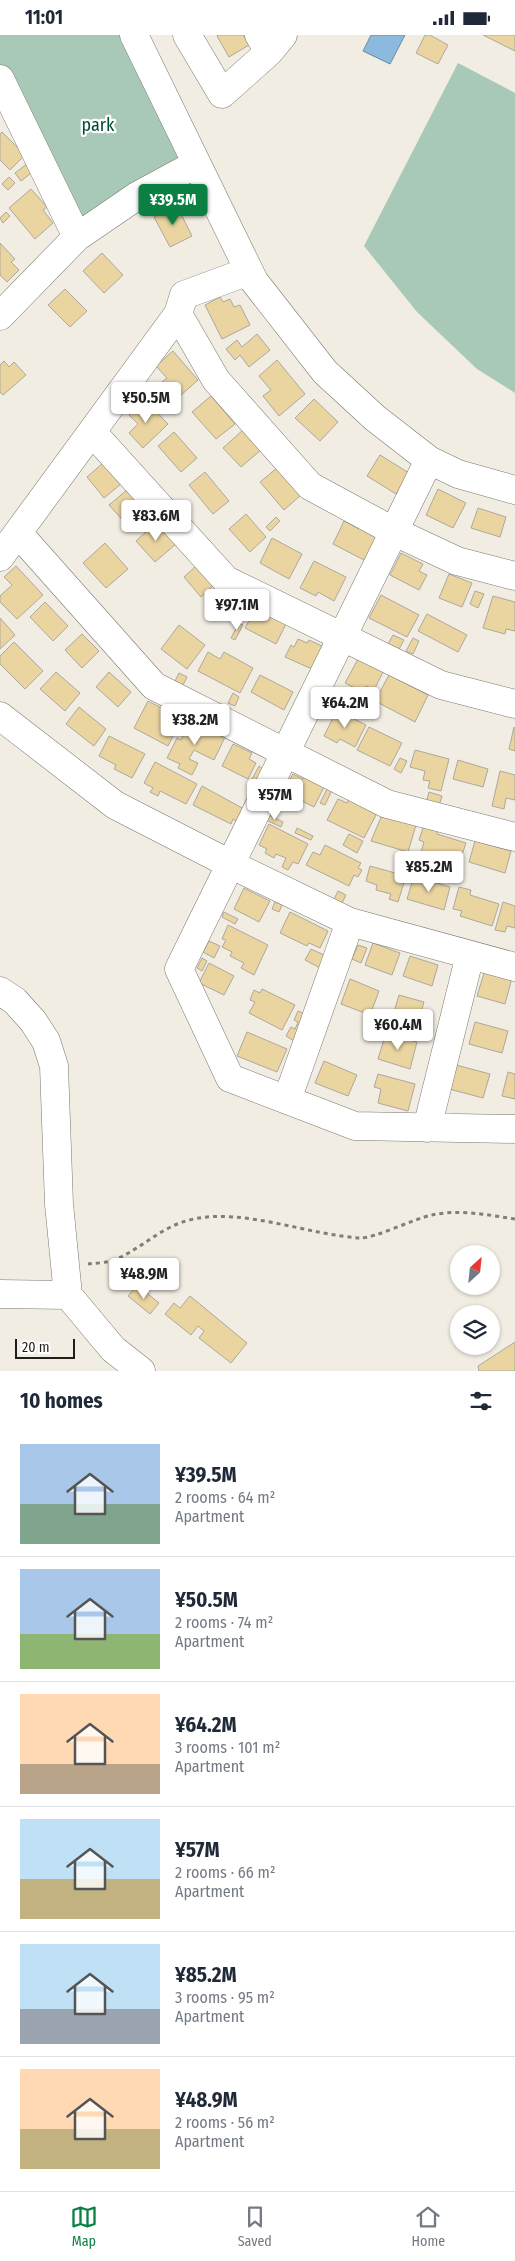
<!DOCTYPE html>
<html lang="en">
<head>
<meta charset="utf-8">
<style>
  :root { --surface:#fff; --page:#f2f2f3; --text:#1f2937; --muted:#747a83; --line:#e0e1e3; --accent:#0b8043 }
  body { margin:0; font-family:"Fira Sans Condensed",sans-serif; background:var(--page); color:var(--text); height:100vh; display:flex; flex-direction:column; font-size:19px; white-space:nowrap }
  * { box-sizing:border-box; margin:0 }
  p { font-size:16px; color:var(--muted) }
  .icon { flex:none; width:28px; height:28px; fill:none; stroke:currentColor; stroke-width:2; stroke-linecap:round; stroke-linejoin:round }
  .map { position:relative; height:1336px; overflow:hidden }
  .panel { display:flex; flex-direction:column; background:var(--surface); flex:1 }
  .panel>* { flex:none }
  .needle { width:32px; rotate:27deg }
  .buttons { position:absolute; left:450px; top:1210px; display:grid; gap:10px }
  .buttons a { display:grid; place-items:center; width:50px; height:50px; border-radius:50%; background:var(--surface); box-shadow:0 1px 4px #0004; font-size:25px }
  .scale { position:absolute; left:15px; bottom:12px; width:60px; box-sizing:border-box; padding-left:5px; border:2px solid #201e1b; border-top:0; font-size:14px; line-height:18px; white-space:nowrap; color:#201e1b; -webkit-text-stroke:4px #fff; paint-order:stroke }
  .price { position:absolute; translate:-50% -42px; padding:0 11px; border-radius:5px; background:#fff; color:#222; font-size:16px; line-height:32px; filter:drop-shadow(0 1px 2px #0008) }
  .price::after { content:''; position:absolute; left:50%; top:30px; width:15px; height:11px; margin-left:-8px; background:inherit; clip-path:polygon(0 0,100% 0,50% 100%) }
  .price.selected { background:var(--accent); color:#fff }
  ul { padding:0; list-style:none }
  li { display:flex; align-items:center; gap:15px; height:125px; padding:0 20px }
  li+li { border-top:1px solid var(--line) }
  li span { display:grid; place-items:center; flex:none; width:140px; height:100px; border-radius:0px; color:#555 }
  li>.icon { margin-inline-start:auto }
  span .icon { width:60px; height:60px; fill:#fffc; stroke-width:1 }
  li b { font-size:21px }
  h2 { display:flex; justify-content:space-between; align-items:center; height:60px; padding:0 20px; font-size:21px }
  .status { display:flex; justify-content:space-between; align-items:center; height:35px; padding:0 25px; background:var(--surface); direction:ltr }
  .status svg { height:14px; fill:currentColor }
  .tabs { display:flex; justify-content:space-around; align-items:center; height:70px; border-top:1px solid var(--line); background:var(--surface); font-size:14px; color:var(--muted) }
  .tabs a { display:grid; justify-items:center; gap:2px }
  .tabs .selected { color:var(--accent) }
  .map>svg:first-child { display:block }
  .green { fill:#a8c9b8 }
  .water { fill:#8cb9de; stroke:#6c8aa4 }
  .building { fill:#ead4a0; stroke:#ada89e }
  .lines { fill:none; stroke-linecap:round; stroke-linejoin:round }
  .minor-casing { stroke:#7b776e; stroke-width:29 }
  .path { stroke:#817e78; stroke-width:3; stroke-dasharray:4 4; stroke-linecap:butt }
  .minor { stroke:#fff; stroke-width:28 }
  .labels { text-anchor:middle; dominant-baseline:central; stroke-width:4.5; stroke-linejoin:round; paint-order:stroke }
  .park-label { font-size:18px; fill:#004d33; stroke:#fff }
</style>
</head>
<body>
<div class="status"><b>11:01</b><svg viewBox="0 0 49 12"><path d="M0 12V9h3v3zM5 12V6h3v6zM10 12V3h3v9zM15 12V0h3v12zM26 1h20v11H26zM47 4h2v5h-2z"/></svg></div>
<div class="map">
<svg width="515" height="1336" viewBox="0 0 515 1336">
  <rect width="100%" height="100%" fill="#f1ede2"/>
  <path class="green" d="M0 0H120L185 122 81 191 0 31Z
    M458 28 515 58V358L477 334 417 277 364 211Z"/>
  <path class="water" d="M371 0H405L390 29 363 16Z"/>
  <path class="building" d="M218 0H243L249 10 229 22 217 1Z
    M425 0H430L448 10 438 29 416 18Z
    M483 0H515V16Z
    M2 97 25 120 10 135 0 125V99Z
    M28 128 34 136 21 146 15 138Z
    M9 142 15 148 8 155 2 149Z
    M31 154 47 172 43 175 53 188 35 204 9 173Z
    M177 171 192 201 170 212 154 182Z
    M6 177 10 181 3 188 0 183Z
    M0 208 15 224 11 227 19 235 7 247 0 240Z
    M102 218 123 240 104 258 83 236Z
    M65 254 87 276 70 292 48 270Z
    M220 262 223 267 230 264 234 272 240 270 250 290 222 304 205 270Z
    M257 299 270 315 249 332 240 320 235 325 226 314 237 305 242 312Z
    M173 316 198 345 171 369 156 352 167 343 156 331Z
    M277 325 305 359 279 381 263 361 271 355 259 341Z
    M4 326 9 332 14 327 26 340 3 360 0 357V330Z
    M211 361 235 389 216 404 192 377Z
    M314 364 338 387 320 406 295 383Z
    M145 365 168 389 143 413 129 398 138 389 129 380Z
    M244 394 262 414 241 432 223 413Z
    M174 397 197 423 181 437 158 411Z
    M380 420 409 438 396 459 367 441Z
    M103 428 121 449 104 463 87 442Z
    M277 433 301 460 284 475 260 447Z
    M205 437 229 466 213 479 189 450Z
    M438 454 466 468 453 493 426 480Z
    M127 455 145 476 128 491 109 470Z
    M478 473 506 482 500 502 471 493Z
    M246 479 266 502 250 517 229 494Z
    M276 482 280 486 270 496 266 492Z
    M344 486 359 494 361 489 371 494 369 499 378 503 366 526 333 509Z
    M157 487 176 509 155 527 136 506Z
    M272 503 302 519 289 544 260 528Z
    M105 508 128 534 106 553 83 528Z
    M401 518 423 529 419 536 427 540 419 555 390 540Z
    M314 526 346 542 334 566 318 557 316 561 300 553Z
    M16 531 43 560 17 584 0 567V561L12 550 4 542Z
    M196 531 213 551 201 562 184 542Z
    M449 539 472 548 462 572 439 563Z
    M475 556 484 559 478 573 470 569Z
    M215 557 244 572 236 588 207 573Z
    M381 560 419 580 407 602 369 583Z
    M493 561 515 567V596L506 594 505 599 483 593Z
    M45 567 68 591 53 606 30 582Z
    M256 573 286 589 276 609 245 593Z
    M427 579 467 600 458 617 418 596Z
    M0 583 15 600 0 614Z
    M239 588 243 590 235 605 231 603Z
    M179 590 205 610 187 634 161 614Z
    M82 599 99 616 82 633 65 615Z
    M393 600 404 605 399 614 388 609Z
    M413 603 419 606 413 619 406 616Z
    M298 604 307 608 309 605 322 611 320 615 323 617 314 635 285 622 291 610 294 612Z
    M14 607 43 636 25 654 0 629V621Z
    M208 617 220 624 224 617 253 633 240 658 198 636Z
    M358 624 383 637 374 655 366 651 363 657 345 648Z
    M56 637 80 658 65 676 40 654Z
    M109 637 131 657 118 672 96 652Z
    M179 638 187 642 182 652 174 648Z
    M260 640 293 657 284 675 251 657Z
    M389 640 428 660 415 687 375 666Z
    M233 658 239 662 235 671 228 668Z
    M148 666 173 679 170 685 179 689 168 711 134 693Z
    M79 672 106 694 94 711 66 689Z
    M337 675 366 690 355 712 340 704 337 708 324 701Z
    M191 685 225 702 214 725 194 715 189 724 198 728 192 740 178 733 180 729 167 723 177 703 181 705Z
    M369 692 402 708 390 731 357 715Z
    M514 692 515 693V716L509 714Z
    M109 701 145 719 132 743 114 734 116 730 99 721Z
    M233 709 252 718 249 724 256 728 248 744 222 731Z
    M415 715 449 724 441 756 428 753 430 746 423 745 425 736 410 732Z
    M400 723 407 726 401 738 394 734Z
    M458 725 488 734 483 752 453 744Z
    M155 727 197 749 186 769 160 756 158 761 150 757 153 753 144 748Z
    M259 731 263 734 257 746 252 744Z
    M500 736 515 740V765L506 763 504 774 492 771Z
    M293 739 303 744 305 740 325 750 314 772 298 764 295 769 281 762Z
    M202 751 244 774 238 787 233 784 231 789 193 770Z
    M328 752 332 755 325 770 320 768Z
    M429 757 442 761 439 771 426 768Z
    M350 762 378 776 364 803 327 785 338 764 347 768Z
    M269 780 283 787 281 792 266 785Z
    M382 780 416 790 408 817 371 806Z
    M269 789 308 809 298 829 293 827 288 835 282 832 286 823 276 819 274 823 265 818 267 814 259 810Z
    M424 790 438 795 437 799 466 808 459 829 421 817 424 807 419 805Z
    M297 793 313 801 311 805 295 798Z
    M349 799 363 806 357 818 343 810Z
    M475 806 511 816 505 838 469 827Z
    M325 810 361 828 358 833 362 835 358 842 354 840 349 851 306 830 313 817 320 820Z
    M370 831 406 841 398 867 389 864 391 859 376 855 377 850 366 846Z
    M414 841 450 852 444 875 407 864Z
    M459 852 471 855 470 860 499 869 492 891 460 881 462 876 453 874Z
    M244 853 270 866 259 887 234 874Z
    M338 856 346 860 341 870 333 866Z
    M275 867 282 870 279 877 272 874Z
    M503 867 515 871V893L507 891 505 897 495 895Z
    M224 877 238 884 235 889 222 882Z
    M290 877 328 896 320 913 309 908 307 911 280 898Z
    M228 890 268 910 254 940 241 933 244 928 230 921 232 917 222 912 226 905 222 904Z
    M209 906 220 911 214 923 203 917Z
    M373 908 400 918 392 940 365 930Z
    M358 910 367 913 361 928 352 924Z
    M311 914 326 921 320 933 305 925Z
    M410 921 438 930 432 951 403 941Z
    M202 923 207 926 202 936 197 933Z
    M209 928 234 941 224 960 199 948Z
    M485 935 512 943 505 969 477 961Z
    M350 944 379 956 370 980 341 969Z
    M262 954 295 970 282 995 249 978 255 967 250 965 254 955 260 958Z
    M399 960 424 967 417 991 392 984Z
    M298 976 307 980 294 1006 286 1001 291 992 295 994 298 987 294 985Z
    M475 987 508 996 502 1018 469 1009Z
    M247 997 287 1014 277 1037 237 1021Z
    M386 998 417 1007 410 1034 378 1024Z
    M324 1026 357 1040 348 1061 315 1048Z
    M456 1030 490 1039 483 1063 449 1054Z
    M508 1037 515 1039V1064L502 1061Z
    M378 1039 415 1049 408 1076 378 1068 381 1054 374 1052Z
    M137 1250 159 1268 150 1279 128 1261Z
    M190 1261 247 1308 231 1328 199 1303 204 1296 198 1291 191 1300 165 1279 174 1268 180 1273Z
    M515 1307V1336H479L478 1331Z"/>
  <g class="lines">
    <defs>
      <path id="minor" d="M134 0 254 246 325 337 375 383 429 425 458 439 515 455
        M187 0 222 59 269 17
        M259 0 269 17 283 0
        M0 44 77 202
        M178 279 216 345 310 451 395 497 457 526 515 541
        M0 281 77 202 137 161 196 129
        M92 397 226 545 441 650 515 669
        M429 425 179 934 230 1043 355 1091 515 1094
        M18 498 154 651 387 769 515 802
        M0 522 178 279 184 260 249 236
        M0 681 115 770 232 830 350 887 515 932
        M0 956 15 966 33 986 46 1006 54 1031 59 1169 68 1260 113 1314 141 1336
        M287 1065 350 887
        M427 1093 470 920
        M0 1259 68 1260"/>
    </defs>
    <use href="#minor" class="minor-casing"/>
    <path class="path" d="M88 1229C96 1228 106 1228 114 1225 142 1214 162 1190 194 1184 242 1173 310 1200 360 1203 376 1203 413 1184 432 1180 459 1174 488 1180 515 1184"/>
    <use href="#minor" class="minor"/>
  </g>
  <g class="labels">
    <g class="park-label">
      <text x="98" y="90">park</text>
    </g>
  </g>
</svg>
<div class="buttons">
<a><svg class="needle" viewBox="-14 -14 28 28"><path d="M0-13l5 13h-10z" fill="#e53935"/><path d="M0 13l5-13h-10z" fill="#747a83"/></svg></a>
<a><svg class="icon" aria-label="layers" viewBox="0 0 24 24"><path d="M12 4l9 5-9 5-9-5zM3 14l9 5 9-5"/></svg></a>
</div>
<div class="scale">20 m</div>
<b class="price selected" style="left:173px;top:191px">¥39.5M</b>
<b class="price" style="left:146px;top:389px">¥50.5M</b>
<b class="price" style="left:156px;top:507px">¥83.6M</b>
<b class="price" style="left:237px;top:596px">¥97.1M</b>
<b class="price" style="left:345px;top:694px">¥64.2M</b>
<b class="price" style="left:195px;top:711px">¥38.2M</b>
<b class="price" style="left:275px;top:786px">¥57M</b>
<b class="price" style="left:429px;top:858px">¥85.2M</b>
<b class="price" style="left:398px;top:1016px">¥60.4M</b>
<b class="price" style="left:144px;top:1265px">¥48.9M</b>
</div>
<section class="panel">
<h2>10 homes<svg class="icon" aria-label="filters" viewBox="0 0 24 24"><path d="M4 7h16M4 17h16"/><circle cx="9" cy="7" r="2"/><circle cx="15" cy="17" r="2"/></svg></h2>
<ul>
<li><span style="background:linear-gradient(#a9c7e8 60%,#7fa58c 0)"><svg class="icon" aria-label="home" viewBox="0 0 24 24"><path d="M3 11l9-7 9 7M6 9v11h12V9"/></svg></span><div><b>¥39.5M</b><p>2 rooms · 64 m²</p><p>Apartment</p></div></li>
<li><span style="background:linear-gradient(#a9c7e8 65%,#8fb573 0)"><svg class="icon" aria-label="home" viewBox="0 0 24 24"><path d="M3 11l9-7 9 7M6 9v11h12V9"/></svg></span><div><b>¥50.5M</b><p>2 rooms · 74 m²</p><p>Apartment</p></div></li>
<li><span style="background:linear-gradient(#ffd9b3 70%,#b9a48a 0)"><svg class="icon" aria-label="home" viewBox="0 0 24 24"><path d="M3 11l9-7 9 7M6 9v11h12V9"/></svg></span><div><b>¥64.2M</b><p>3 rooms · 101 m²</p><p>Apartment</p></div></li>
<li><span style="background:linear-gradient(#bfe0f5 60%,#c2b280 0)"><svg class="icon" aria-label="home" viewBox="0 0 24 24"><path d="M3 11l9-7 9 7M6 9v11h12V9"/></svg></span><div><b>¥57M</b><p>2 rooms · 66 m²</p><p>Apartment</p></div></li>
<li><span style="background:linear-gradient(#bfe0f5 65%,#9aa5b1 0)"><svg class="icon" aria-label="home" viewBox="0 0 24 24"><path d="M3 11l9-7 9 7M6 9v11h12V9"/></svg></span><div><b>¥85.2M</b><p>3 rooms · 95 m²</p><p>Apartment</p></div></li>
<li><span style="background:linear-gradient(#ffd9b3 60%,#c2b280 0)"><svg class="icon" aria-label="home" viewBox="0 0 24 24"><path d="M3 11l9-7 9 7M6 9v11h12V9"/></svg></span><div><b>¥48.9M</b><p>2 rooms · 56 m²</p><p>Apartment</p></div></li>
</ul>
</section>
<nav class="tabs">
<a class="selected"><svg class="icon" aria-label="map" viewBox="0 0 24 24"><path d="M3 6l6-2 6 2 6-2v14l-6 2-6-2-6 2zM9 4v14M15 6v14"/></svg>Map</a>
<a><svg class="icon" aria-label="saved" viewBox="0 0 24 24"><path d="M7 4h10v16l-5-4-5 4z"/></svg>Saved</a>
<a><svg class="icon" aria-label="home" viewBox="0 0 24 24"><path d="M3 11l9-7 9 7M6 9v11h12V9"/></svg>Home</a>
</nav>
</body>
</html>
